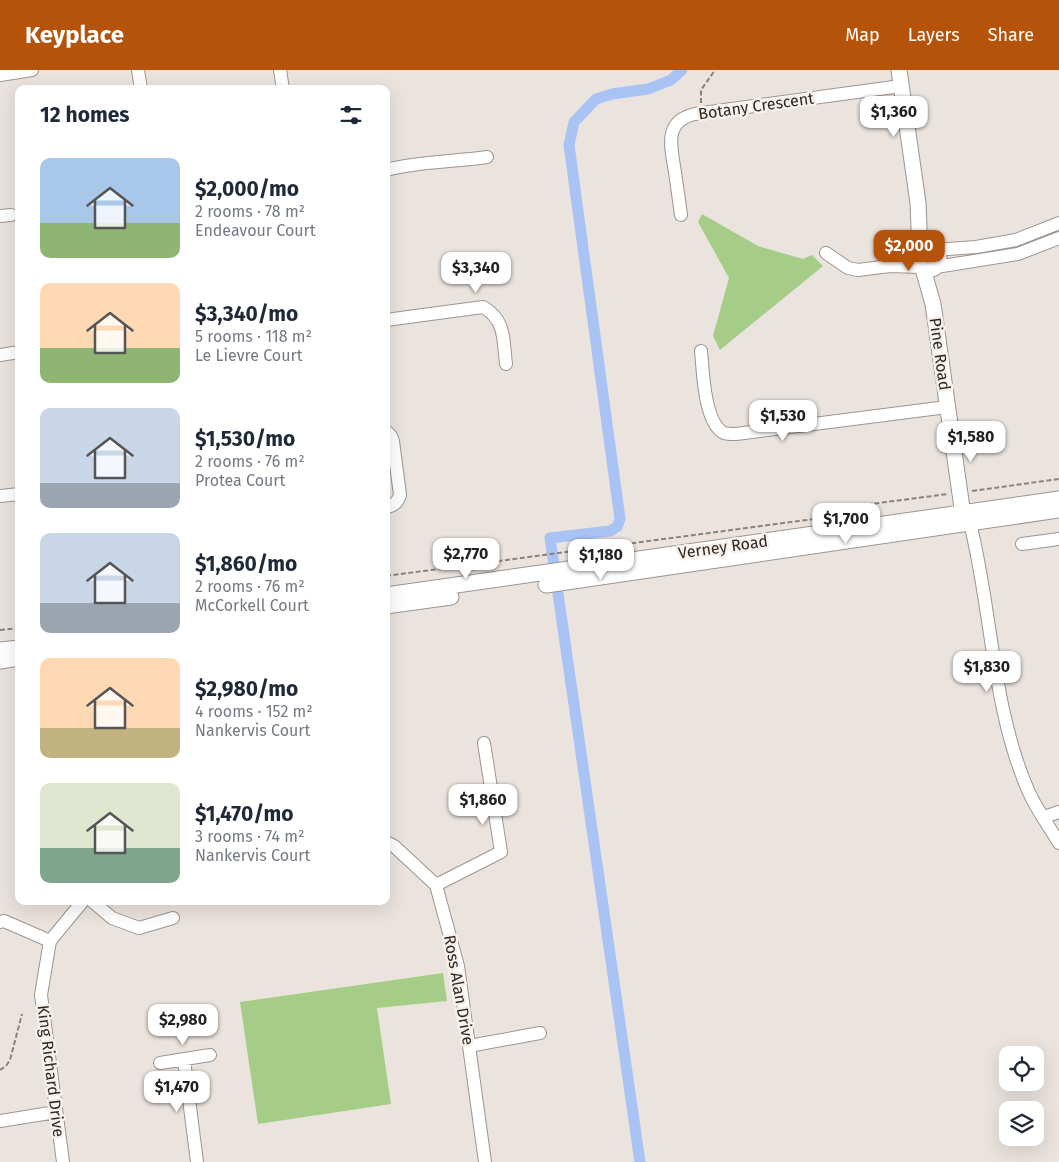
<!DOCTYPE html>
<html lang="en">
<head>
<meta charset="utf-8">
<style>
  :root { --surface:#fff; --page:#f6f6f7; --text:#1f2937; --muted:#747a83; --accent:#b45309 }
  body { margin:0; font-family:"Fira Sans",sans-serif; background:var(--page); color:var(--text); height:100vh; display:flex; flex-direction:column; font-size:19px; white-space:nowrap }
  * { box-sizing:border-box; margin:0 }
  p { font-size:16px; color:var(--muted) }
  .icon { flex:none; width:28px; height:28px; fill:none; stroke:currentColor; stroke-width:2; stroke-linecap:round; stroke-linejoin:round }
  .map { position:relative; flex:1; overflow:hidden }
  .panel { position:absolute; left:15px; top:15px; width:375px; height:820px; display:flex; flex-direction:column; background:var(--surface); border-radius:10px; box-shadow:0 5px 20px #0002 }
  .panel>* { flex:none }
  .controls { position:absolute; left:999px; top:976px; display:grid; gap:10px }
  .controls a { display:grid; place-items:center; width:45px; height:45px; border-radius:10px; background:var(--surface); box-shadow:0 5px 20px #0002; font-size:25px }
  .price { position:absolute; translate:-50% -42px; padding:0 11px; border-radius:10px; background:#fff; color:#222; font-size:16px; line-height:32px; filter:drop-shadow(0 1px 2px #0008) }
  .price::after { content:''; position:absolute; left:50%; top:30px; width:15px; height:11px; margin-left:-8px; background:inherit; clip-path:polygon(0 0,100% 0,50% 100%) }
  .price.active { background:var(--accent); color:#fff }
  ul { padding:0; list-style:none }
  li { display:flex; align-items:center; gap:15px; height:125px; padding:0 25px }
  li span { display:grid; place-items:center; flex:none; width:140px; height:100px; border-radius:10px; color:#555 }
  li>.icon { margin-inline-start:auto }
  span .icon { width:60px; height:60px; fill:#fffc; stroke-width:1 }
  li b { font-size:21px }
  h2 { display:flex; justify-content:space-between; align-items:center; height:60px; padding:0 25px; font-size:21px }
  header { display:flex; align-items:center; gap:30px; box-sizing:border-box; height:70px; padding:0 25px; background:var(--accent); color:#fff }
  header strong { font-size:24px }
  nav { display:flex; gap:28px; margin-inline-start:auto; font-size:18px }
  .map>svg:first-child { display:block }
  .green { fill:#a6cd88 }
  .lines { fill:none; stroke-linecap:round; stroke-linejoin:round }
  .canal { stroke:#a9c3f4; stroke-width:11 }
  .minor-casing { stroke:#9d9590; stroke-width:14 }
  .tertiary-casing { stroke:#9d9590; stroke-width:17 }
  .path { stroke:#88837f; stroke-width:2; stroke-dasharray:5 2.5; stroke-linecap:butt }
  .minor { stroke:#fff; stroke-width:12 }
  .tertiary { stroke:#fff; stroke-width:15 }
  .labels { text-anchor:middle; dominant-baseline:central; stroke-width:5; stroke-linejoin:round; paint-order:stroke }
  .street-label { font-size:16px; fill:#2b2826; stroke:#f8f0ea }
</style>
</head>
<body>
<header>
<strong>Keyplace</strong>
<nav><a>Map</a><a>Layers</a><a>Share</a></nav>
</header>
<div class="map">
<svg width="1059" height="1092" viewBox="0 0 1059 1092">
  <rect width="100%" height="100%" fill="#ebe3dd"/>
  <path class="green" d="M702 144 758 176 803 189 812 185 823 196 720 280 713 266 729 208 698 152Z
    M443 903 447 931 377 938 391 1034 258 1054 240 932Z"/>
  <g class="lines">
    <path class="canal" d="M640 1092 550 468 610 461 617 457 620 449 569 75 574 52 596 29 612 24 648 19 671 10 682 0"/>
    <defs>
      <path id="minor" d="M138 0 141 19
        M280 0 283 19
        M0 5 32 0
        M386 100C419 91 453 92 487 87
        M681 145C679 130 677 116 675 102 671 77 663 51 695 44L901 16
        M0 146 11 145
        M934 180 976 177 1016 170 1059 153
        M826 183 848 198 858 200 890 196 920 197
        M936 197 1018 184 1059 168
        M386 250 483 237C506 250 503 270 506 294
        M701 281C703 301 704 353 724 363 727 364 732 364 736 364L947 337
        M0 285 19 282
        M386 361 391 366 393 371 400 425C398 432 394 436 386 437
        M0 426 19 424
        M970 453C992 540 992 638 1028 720 1036 739 1049 756 1059 773
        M1022 474 1059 469
        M1044 747 1059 742
        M386 772 394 776 436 815 458 896 485 1092
        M436 815 501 782 484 673
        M92 831 112 848 139 858 173 848
        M0 852 4 851 50 871
        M469 976 540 963
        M184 990 197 1092
        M160 993 210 985
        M0 1051 56 1042
        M63 1092 41 925 50 871 83 831"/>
      <path id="tertiary" d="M899 0 918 133 920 182
        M917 189a11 11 0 1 1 22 0a11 11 0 1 1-22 0Z
        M923 199 933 234 964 452
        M546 515 1059 440
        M386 525C611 495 835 461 1059 429
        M386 536 451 527
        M0 580 19 578
        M0 591 19 588"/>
    </defs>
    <use href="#minor" class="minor-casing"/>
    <use href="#tertiary" class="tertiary-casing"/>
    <path class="path" d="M701 33V20L715 0
      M972 421 1059 409
      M386 506 844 445 863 435 948 424
      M0 560 19 558
      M0 1000 6 996 10 990 22 944"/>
    <use href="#minor" class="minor"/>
    <use href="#tertiary" class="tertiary"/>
  </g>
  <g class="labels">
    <g class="street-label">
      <text transform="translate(756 36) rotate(-8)">Botany Crescent</text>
      <text transform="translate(940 284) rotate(82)">Pine Road</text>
      <text transform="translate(723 477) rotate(-8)">Verney Road</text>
      <text transform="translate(459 920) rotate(80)">Ross Alan Drive</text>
      <text transform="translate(51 1001) rotate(83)">King Richard Drive</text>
    </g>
  </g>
</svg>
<div class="controls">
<a><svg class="icon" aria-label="locate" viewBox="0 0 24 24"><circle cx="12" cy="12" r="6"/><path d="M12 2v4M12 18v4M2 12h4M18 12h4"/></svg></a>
<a><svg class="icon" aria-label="layers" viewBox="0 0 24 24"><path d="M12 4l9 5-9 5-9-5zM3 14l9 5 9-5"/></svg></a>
</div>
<b class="price" style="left:894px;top:68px">$1,360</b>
<b class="price active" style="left:909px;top:202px">$2,000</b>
<b class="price" style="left:476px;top:224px">$3,340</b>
<b class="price" style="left:783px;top:372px">$1,530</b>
<b class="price" style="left:971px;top:393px">$1,580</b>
<b class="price" style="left:846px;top:475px">$1,700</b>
<b class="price" style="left:466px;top:510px">$2,770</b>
<b class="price" style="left:601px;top:511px">$1,180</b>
<b class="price" style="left:987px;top:623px">$1,830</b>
<b class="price" style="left:483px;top:756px">$1,860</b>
<b class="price" style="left:183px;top:976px">$2,980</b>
<b class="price" style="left:177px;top:1043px">$1,470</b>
<section class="panel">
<h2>12 homes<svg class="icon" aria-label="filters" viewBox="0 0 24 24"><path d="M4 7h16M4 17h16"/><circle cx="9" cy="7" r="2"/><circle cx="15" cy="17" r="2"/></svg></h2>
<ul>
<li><span style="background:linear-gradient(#a9c7e8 65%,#8fb573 0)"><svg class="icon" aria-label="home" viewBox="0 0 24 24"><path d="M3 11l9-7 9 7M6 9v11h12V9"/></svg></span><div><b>$2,000/mo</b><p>2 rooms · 78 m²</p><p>Endeavour Court</p></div></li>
<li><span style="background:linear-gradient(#ffd9b3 65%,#8fb573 0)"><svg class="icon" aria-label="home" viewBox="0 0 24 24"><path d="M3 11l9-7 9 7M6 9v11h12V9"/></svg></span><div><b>$3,340/mo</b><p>5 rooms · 118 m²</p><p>Le Lievre Court</p></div></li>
<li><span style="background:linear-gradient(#c9d6e8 75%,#9aa5b1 0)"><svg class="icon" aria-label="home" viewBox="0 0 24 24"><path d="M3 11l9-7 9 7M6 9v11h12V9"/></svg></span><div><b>$1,530/mo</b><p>2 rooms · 76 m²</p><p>Protea Court</p></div></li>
<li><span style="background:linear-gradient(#c9d6e8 70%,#9aa5b1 0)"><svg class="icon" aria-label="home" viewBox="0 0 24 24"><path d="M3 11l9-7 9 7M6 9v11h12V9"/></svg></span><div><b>$1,860/mo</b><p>2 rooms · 76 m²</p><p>McCorkell Court</p></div></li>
<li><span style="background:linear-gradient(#ffd9b3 70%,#c2b280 0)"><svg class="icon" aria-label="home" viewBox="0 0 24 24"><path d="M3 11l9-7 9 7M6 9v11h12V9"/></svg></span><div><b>$2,980/mo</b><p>4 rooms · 152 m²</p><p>Nankervis Court</p></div></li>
<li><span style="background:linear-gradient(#dfe7d0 65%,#7fa58c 0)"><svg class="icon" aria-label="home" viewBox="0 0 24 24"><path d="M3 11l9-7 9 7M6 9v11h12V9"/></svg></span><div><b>$1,470/mo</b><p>3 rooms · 74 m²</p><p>Nankervis Court</p></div></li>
</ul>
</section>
</div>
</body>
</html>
